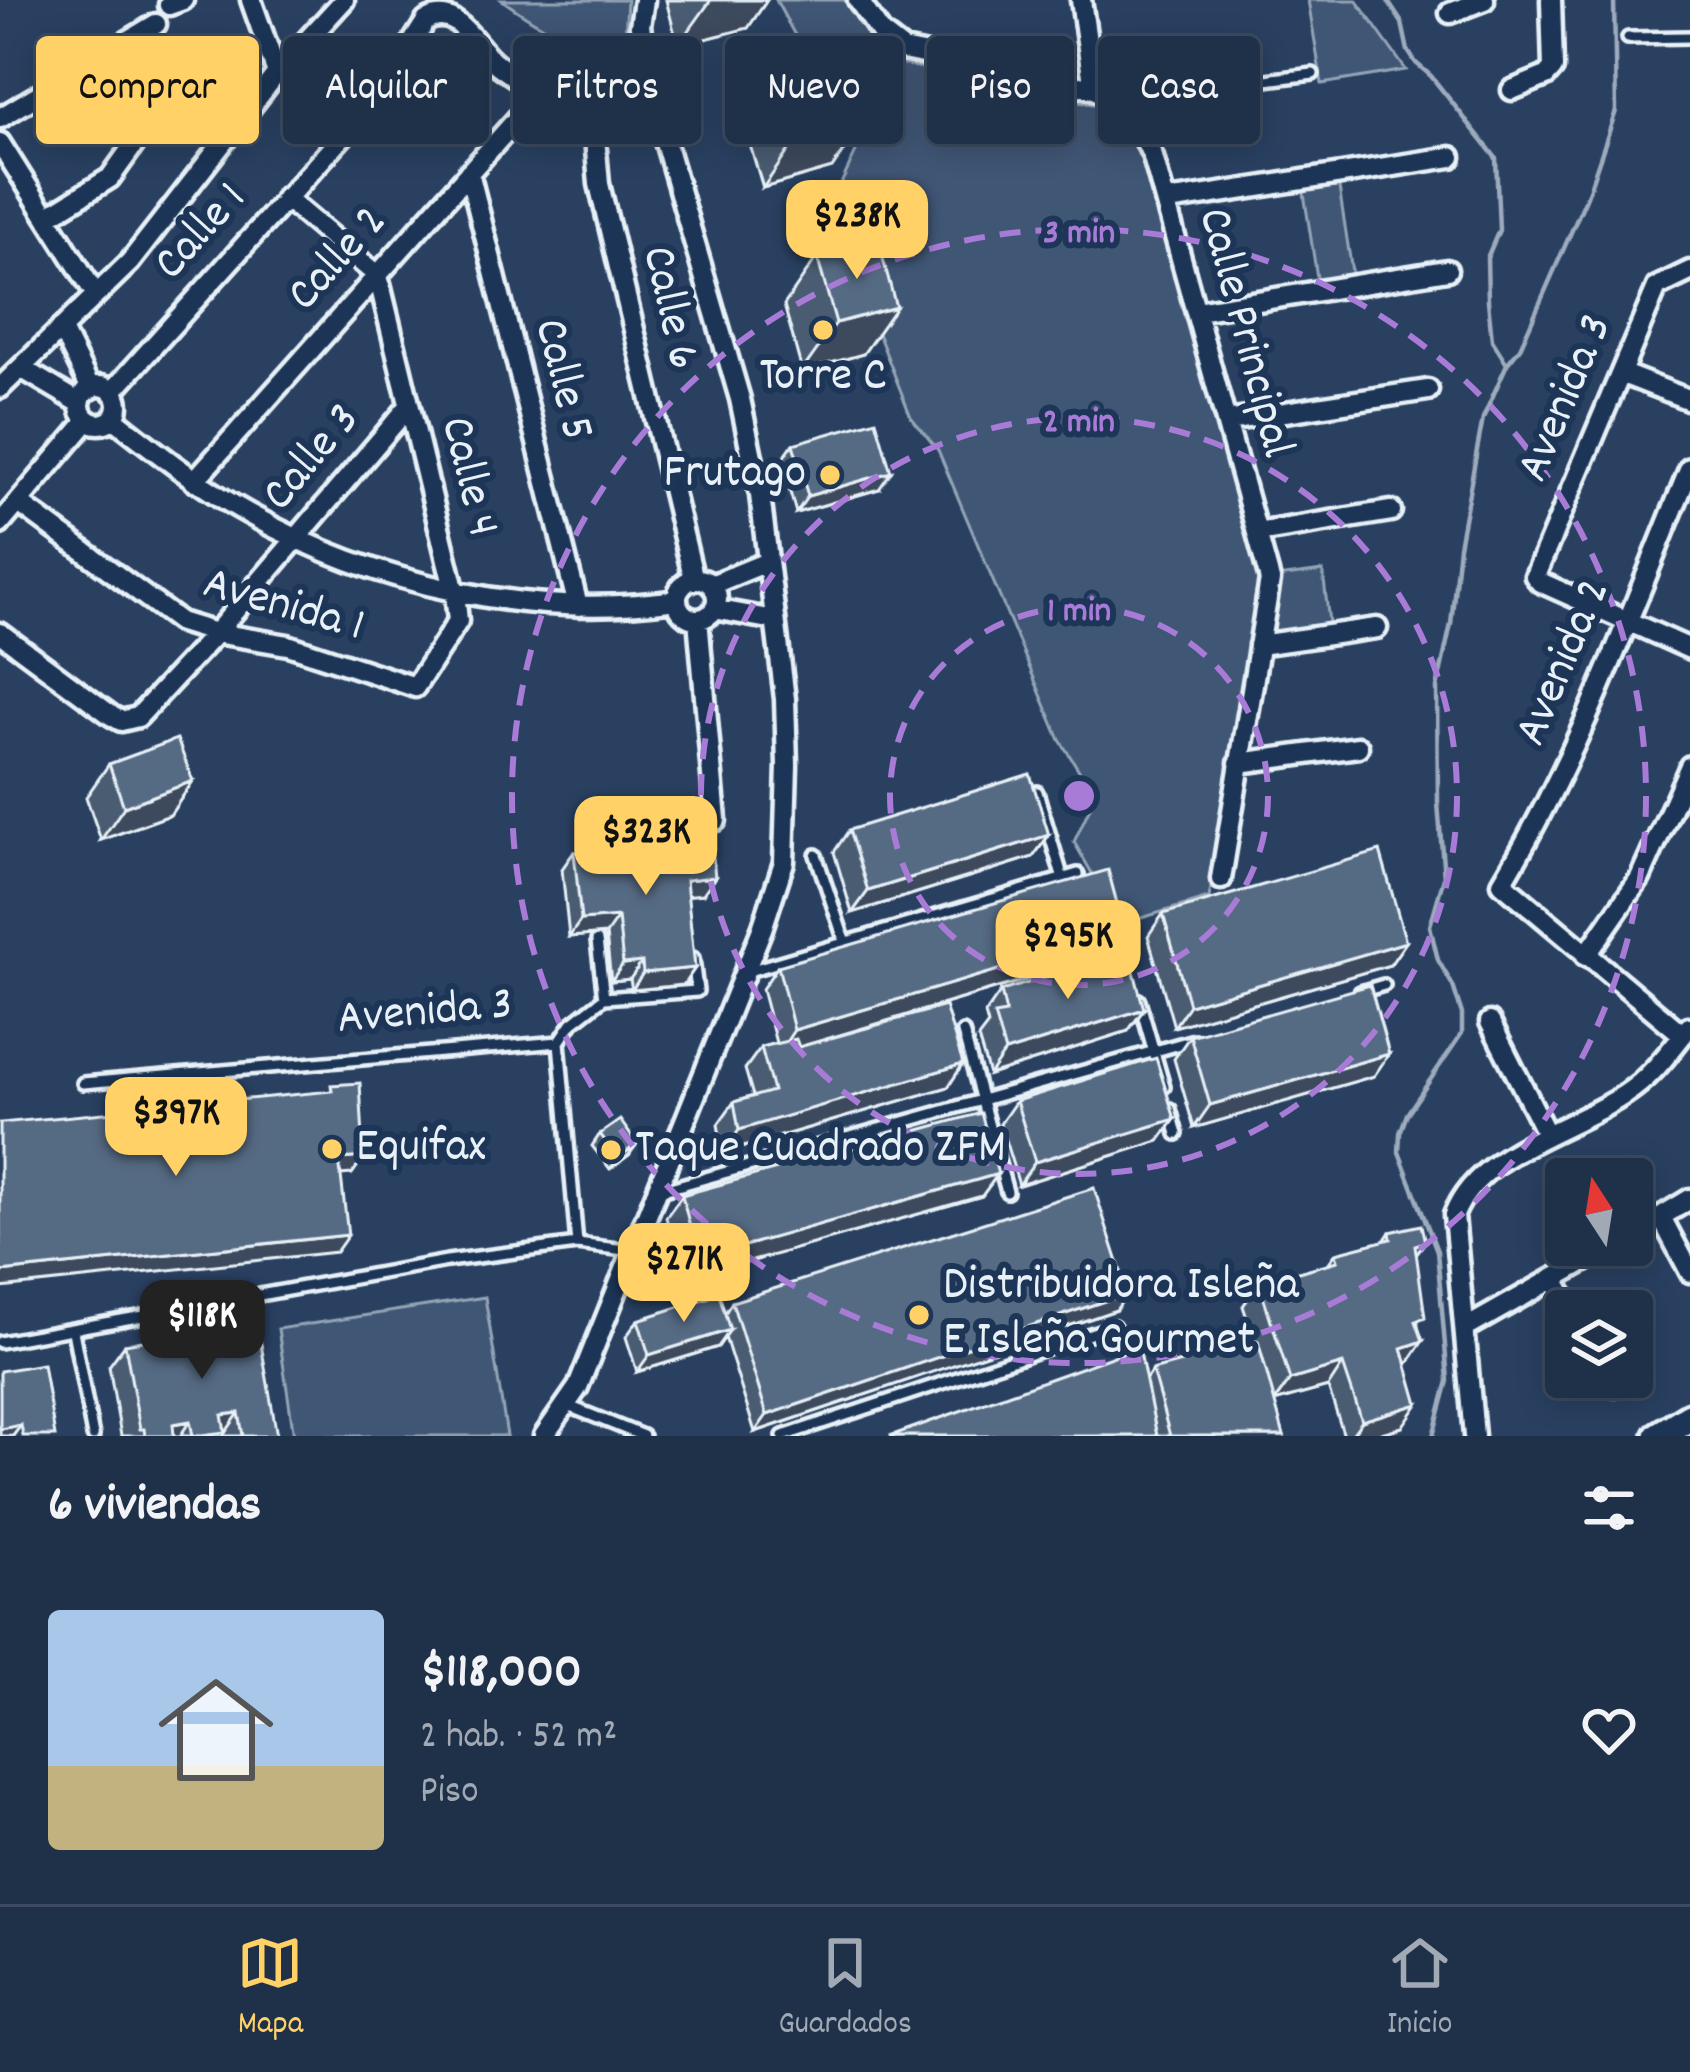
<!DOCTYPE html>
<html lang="es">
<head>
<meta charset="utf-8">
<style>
  :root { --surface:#1f3049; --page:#273850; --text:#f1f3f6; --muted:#a1a9b4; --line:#3c4b61; --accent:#ffd166 }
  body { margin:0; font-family:Dekko,sans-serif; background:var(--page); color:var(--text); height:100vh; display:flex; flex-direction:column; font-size:45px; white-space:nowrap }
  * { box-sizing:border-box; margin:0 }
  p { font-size:39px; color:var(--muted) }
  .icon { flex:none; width:66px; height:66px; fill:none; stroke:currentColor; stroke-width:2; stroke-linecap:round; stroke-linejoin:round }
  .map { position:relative; height:1436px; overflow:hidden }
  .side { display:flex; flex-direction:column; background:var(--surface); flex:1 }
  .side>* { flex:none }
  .guide { position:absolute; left:36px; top:36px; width:1620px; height:108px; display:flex; gap:24px }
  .needle { width:78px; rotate:348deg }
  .fabs { position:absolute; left:1545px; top:1158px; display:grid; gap:24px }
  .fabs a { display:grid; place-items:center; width:108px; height:108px; border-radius:12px; background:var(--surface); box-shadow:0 6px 30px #0003,0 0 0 3px var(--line); font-size:60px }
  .price { position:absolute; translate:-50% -102px; padding:0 27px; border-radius:24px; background:var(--accent); color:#111; font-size:39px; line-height:78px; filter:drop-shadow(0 3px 6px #0008) }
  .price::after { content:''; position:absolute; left:50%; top:72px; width:36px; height:27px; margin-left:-18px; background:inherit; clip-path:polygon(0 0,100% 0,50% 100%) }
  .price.active { background:#222; color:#fff }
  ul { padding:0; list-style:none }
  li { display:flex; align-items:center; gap:36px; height:300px; padding:0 48px }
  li+li { border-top:3px solid var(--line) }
  li span { display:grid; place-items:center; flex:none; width:336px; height:240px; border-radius:12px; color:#555 }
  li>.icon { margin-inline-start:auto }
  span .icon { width:144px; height:144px; fill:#fffc; stroke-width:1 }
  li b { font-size:51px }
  h2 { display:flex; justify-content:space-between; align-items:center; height:144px; padding:0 48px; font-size:51px }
  .tag { padding:0 42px; border-radius:12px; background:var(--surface); box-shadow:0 6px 30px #0003,0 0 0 3px var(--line); font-size:42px; line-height:108px }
  .tag.active { background:var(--accent); color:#111 }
  .tabs { display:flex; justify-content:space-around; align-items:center; height:168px; border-top:3px solid var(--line); background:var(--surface); font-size:33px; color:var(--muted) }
  .tabs a { display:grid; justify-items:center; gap:6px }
  .tabs .active { color:var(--accent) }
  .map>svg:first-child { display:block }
  .green { fill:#415774; stroke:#94a4b6; stroke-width:3 }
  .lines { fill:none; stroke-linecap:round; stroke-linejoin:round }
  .stream { stroke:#9dabbd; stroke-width:4.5 }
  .lane-casing { stroke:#e8f1f8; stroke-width:18 }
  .street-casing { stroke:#e8f1f8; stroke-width:27 }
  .secondary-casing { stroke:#e8f1f8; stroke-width:36 }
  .lane { stroke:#1d3557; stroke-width:9 }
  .street { stroke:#1d3557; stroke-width:18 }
  .secondary { stroke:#1d3557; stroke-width:27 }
  .wall { fill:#495b71; stroke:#e8f1f8; stroke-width:3 }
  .shaded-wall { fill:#3c4a5c; stroke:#e8f1f8; stroke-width:3 }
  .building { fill:#556a83; stroke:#e8f1f8; stroke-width:3 }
  .ring { fill:none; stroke:#a77bd6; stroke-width:6; stroke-dasharray:21 15 }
  .poi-dot { fill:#ffd166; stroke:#1d3557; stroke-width:4.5 }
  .labels { text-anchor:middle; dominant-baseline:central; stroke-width:12; stroke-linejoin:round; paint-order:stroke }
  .street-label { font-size:48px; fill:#e8f1f8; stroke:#1d3557 }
  .poi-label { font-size:48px; fill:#e8f1f8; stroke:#1d3557; text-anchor:start }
  .centre { fill:#a77bd6; stroke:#1d3557; stroke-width:6 }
  .ring-label { font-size:36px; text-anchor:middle; font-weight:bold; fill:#a77bd6; stroke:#1d3557; stroke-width:12; stroke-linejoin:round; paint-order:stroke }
</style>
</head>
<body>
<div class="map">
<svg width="1690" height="1436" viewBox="0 0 1690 1436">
  <rect width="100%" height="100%" fill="#294061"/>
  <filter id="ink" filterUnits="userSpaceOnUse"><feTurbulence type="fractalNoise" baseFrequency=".00833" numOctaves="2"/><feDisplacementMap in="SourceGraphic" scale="24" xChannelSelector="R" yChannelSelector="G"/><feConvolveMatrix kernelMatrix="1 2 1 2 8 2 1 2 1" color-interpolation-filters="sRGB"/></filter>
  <g filter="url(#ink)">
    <path class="green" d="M502 0H627L624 58C576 47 542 29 502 0Z
      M776 0H845L883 60 1098 105 1123 122 1143 159 1263 585 1209 898 1121 924 1074 842 1095 796 1060 740 938 450 911 417 829 209 856 152C835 98 802 52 776 0Z
      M1308 0H1356L1406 70 1322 84Z
      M1338 181 1353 278 1318 284 1303 187Z
      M1323 571 1330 631 1267 639 1277 577Z
      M485 1297 507 1436H294L278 1329Z"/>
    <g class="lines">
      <path class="stream" d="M1387 0 1402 23 1408 51 1416 63 1431 76 1496 158 1499 230 1487 258 1488 301 1492 340 1507 364
        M1433 1436 1448 1381 1437 1251 1399 1152 1400 1133 1407 1114 1462 1033V1014L1453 986 1438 960 1430 926 1444 877 1438 803 1437 688 1451 624 1459 546 1483 418 1507 364 1520 348 1587 196 1616 111 1614 0"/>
      <defs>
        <path id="lane" d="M1628 38 1690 37
          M1116 99 1313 74
          M1037 792 1063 879
          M816 855 845 942
          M745 972 1078 874
          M1360 992 1384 985
          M604 998 697 991 693 958
          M1139 1000 1164 1087
          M963 1032 1007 1192
          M559 1042 577 1244
          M559 1042 572 1023 604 998 597 941
          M83 1083 559 1042
          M1170 1109 1177 1134
          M656 1192 1194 1040
          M73 1331 93 1436
          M0 1342 447 1261 577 1244 633 1251
          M566 1405 643 1436
          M783 1436 1114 1326"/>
        <path id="street" d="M251 0 277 73
          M858 0 881 33 903 50 1094 89C1127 105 1138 124 1153 157L1270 580 1221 879
          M1081 0 1094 89
          M169 5 183 0
          M1450 13 1484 0
          M1512 90 1546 76 1553 68 1551 0
          M0 118 156 24
          M0 143 96 295
          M469 172 578 606
          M285 198 378 276
          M1168 201 1451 157
          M47 217 110 178 185 73
          M1690 271 1657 287 1535 576 1540 582 1690 649
          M1197 311 1447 270
          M61 328 91 389
          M21 368 80 403
          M1623 374 1690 400
          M80 405a19 19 0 1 1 38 0a19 19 0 1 1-38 0Z
          M0 388 130 262 277 73 344 0
          M112 392 377 98 426 21C459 3 474 48 498 65 510 74 524 84 539 89 558 95 577 88 592 104L599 184 694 580
          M113 418C157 452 200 487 249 514 377 586 532 620 677 600
          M1227 421 1428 390
          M194 481 542 91
          M19 503 180 622 216 633 288 645 415 687 458 621 455 593 378 276
          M0 524 88 420
          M1257 533 1391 511
          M677 599a20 20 0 1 1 40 0a20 20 0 1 1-40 0Z
          M711 585 767 562
          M714 609 774 620
          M698 619 716 820
          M0 633 112 716 121 721 138 717 216 633 409 406
          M1259 645 1377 628
          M1239 763 1358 747
          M1586 956 1640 878 1690 766
          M1490 1022 1547 1135
          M1683 1035 1502 883C1580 753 1632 608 1690 468
          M1661 1217 1690 1272
          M1632 1234 1690 1199
          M1554 1279 1572 1311
          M1466 1328 1613 1245
          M1610 1377 1615 1386
          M544 1436 578 1387 762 929 784 862 787 765 785 699 760 495 740 399 652 97 640 26 644 0
          M1474 1436 1454 1215C1481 1145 1586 1129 1640 1083 1658 1068 1674 1046 1689 1027"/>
        <path id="secondary" d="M1659 1436 1690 1417"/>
      </defs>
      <use href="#lane" class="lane-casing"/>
      <use href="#street" class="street-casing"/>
      <use href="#secondary" class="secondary-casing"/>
      <use href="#lane" class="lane"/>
      <use href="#street" class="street"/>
      <use href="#secondary" class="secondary"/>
    </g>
    <path class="wall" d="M666 0H767L748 28 678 46Z
      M780 84 865 120 832 168 763 188 746 132Z
      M817 257 896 307 863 354 802 371 784 305Z
      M793 444 879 489 796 513 781 461Z
      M109 764 193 781 170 815 101 840 86 797Z
      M849 830 1049 835 1033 857 852 913 834 852Z
      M574 852 715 877 703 894 687 895 695 968 683 985 632 990 630 979 611 981 606 934 569 937 562 869Z
      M1163 914 1406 942 1390 965 1174 1027 1148 936Z
      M1125 933 1109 955 807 1045 963 1064 948 1087 723 1153 718 1124 734 1102 753 1096 745 1069 761 1047 776 1043 762 989 778 966Z
      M1001 991 1144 1009 1128 1031 989 1075 978 1038 988 1025 985 1014Z
      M1190 1036 1374 1076 1194 1128 1174 1059Z
      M1016 1101 1175 1119 1159 1141 1019 1185 1000 1124Z
      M600 1134 629 1155 610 1169 592 1146Z
      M682 1195 982 1196 682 1281 666 1217Z
      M1390 1232 1425 1242 1416 1254 1418 1327 1406 1364 1402 1427 1371 1436H1344L1328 1387 1274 1402 1284 1436H890L1146 1379 1152 1370 1255 1342 1243 1306 1259 1283 1328 1264 1336 1253 1384 1241Z
      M732 1302 1116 1310 755 1432 725 1337 718 1347 637 1372 626 1337 638 1320 725 1313Z
      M125 1344 277 1436H121L109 1366Z"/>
    <path class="shaded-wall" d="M711 0H767L748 28 678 46Z
      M865 120 832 168 763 188 796 140Z
      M896 307 863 354 802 371 836 323Z
      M891 472 879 489 796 513 808 496Z
      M193 781 170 815 101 840 124 807Z
      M1049 835 1033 857 852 913 868 891Z
      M715 877 703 894 674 897 686 880Z
      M618 917 606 934 569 937 581 920Z
      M1125 933 1109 955 779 1053 794 1030Z
      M1406 942 1390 965 1174 1027 1189 1005Z
      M642 962 630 979 611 981 623 964Z
      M695 968 683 985 632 990 643 973Z
      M1144 1009 1128 1031 989 1075 1005 1052Z
      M1389 1054 1374 1076 1194 1128 1210 1105Z
      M963 1064 948 1087 723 1153 739 1130Z
      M1175 1119 1159 1141 1019 1185 1035 1162Z
      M637 1144 629 1155 610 1169 618 1158Z
      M364 1157 352 1174 327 1176 339 1159Z
      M998 1174 982 1196 682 1281 698 1259Z
      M348 1235 336 1252 0 1288V1272Z
      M1128 1293 1116 1310 755 1432 767 1415Z
      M730 1330 718 1347 637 1372 649 1355Z
      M1423 1341 1407 1364 1402 1348Z
      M1343 1364 1328 1387 1274 1402 1290 1380Z
      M1418 1404 1402 1427 1371 1436H1351L1362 1421Z
      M239 1413 223 1436H203L222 1415Z
      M190 1421 180 1436H164L173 1424Z
      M21 1425 13 1436H0V1429Z"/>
    <path class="building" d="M849 64 865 120 796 140 780 84Z
      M878 240 896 307 836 323 817 257Z
      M876 420 891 472 808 496 793 444Z
      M177 739 193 781 124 807 109 764Z
      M1030 774 1049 835 868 891 849 830Z
      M711 838 715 877 686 880 695 968 643 973 642 962 623 964 618 917 581 920 574 852Z
      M1380 851 1406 942 1189 1005 1163 914Z
      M1108 870 1125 933 794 1030 778 966Z
      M1129 953 1144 1009 1005 1052 994 1015 1006 1013 1001 991Z
      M1370 985 1389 1054 1210 1105 1190 1036Z
      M945 1006 963 1064 739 1130 734 1102 773 1091 761 1047 796 1039 799 1047Z
      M1156 1058 1175 1119 1035 1162 1016 1101Z
      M360 1083 364 1157 339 1159 348 1235 0 1272V1123L332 1091 331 1085Z
      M981 1113 998 1174 698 1259 682 1195Z
      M620 1120 637 1144 618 1158 600 1134Z
      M1094 1188 1128 1293 767 1415 732 1302Z
      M1421 1225 1425 1242 1415 1245 1425 1317 1416 1321 1423 1341 1402 1348 1418 1404 1362 1421 1343 1364 1290 1380 1259 1283 1338 1261 1336 1253 1391 1239 1390 1232Z
      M719 1294 730 1330 649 1355 638 1320Z
      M257 1321 277 1436H243L239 1413 222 1415 225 1432 193 1436 190 1421 173 1424 174 1436H145L144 1429H140L125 1344Z
      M1258 1341 1284 1436H1170L1152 1370Z
      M1139 1347 1157 1436H890Z
      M43 1364 55 1436H23L21 1425 0 1429V1371Z"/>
  </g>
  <g class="ring">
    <circle cx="1079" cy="796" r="189"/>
    <circle cx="1079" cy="796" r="378"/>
    <circle cx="1079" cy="796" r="567"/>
  </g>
  <g class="poi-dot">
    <circle cx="823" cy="330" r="12"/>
    <circle cx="830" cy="475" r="12"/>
    <circle cx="332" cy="1149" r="12"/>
    <circle cx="611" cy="1150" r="12"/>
    <circle cx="919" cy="1315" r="12"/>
  </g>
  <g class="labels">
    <g class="street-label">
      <text transform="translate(202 233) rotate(-48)">Calle 1</text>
      <text transform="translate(339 260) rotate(-48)">Calle 2</text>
      <text transform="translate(668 308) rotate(77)">Calle 6</text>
      <text transform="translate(1243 333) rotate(75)">Calle Principal</text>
      <text transform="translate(561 380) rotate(76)">Calle 5</text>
      <text transform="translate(1567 399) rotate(-67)">Avenida 3</text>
      <text transform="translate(313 459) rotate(-50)">Calle 3</text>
      <text transform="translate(467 477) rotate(76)">Calle 4</text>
      <text transform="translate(283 607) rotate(16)">Avenida 1</text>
      <text transform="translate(1565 663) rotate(-67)">Avenida 2</text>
      <text transform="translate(425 1014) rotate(-5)">Avenida 3</text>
    </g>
    <g class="poi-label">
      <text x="823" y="378" text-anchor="middle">Torre C</text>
      <text x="806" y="475" text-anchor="end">Frutago</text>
      <text x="356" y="1149">Equifax</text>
      <text x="635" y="1150">Taque Cuadrado ZFM</text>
      <text x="943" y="1287">Distribuidora Isleña<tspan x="943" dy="55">E Isleña Gourmet</tspan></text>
    </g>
  </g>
  <circle cx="1079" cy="796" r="18" class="centre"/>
  <g class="ring-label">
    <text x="1079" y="242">3 min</text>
    <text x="1079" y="431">2 min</text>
    <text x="1079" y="620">1 min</text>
  </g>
</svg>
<div class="fabs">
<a><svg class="needle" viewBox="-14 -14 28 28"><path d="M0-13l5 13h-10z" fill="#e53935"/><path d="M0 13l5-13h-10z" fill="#a1a9b4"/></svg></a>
<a><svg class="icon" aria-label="layers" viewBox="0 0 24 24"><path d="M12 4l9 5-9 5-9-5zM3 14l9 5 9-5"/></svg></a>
</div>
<b class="price" style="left:857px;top:282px">$238K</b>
<b class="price" style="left:646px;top:898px">$323K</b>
<b class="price" style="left:1068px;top:1002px">$295K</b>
<b class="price" style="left:176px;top:1179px">$397K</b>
<b class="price" style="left:684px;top:1325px">$271K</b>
<b class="price active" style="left:202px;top:1382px">$118K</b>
<div class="guide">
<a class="tag active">Comprar</a>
<a class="tag">Alquilar</a>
<a class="tag">Filtros</a>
<a class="tag">Nuevo</a>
<a class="tag">Piso</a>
<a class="tag">Casa</a>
</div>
</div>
<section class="side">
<h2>6 viviendas<svg class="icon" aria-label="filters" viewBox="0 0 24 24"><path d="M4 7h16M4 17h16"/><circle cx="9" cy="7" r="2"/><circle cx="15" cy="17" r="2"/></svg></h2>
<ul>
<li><span style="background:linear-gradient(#a9c7e8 65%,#c2b280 0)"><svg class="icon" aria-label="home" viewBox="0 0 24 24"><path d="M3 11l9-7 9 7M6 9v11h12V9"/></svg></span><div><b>$118,000</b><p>2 hab. · 52 m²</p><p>Piso</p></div><svg class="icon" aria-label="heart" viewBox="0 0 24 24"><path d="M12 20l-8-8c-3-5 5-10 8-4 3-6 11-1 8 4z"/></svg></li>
</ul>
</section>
<nav class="tabs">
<a class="active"><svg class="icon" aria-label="map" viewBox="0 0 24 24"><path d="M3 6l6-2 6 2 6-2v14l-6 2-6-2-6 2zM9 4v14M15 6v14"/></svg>Mapa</a>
<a><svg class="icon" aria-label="saved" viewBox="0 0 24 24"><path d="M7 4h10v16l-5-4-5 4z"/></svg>Guardados</a>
<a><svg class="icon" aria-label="home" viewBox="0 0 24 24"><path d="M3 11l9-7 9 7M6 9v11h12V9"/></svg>Inicio</a>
</nav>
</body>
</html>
